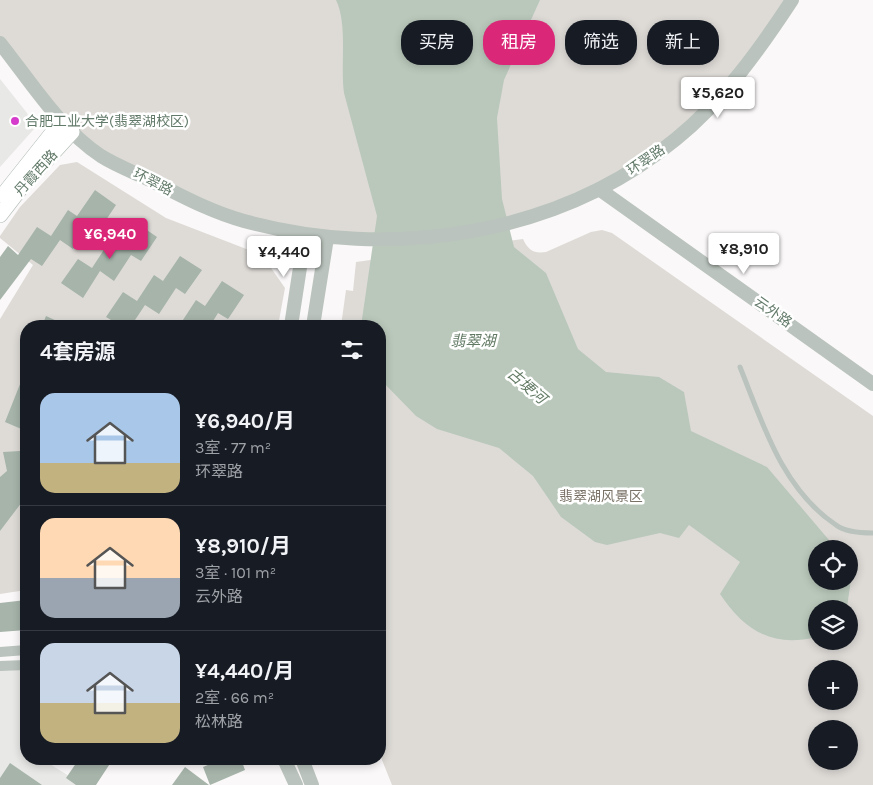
<!DOCTYPE html>
<html lang="zh">
<head>
<meta charset="utf-8">
<style>
  :root { --surface:#171b24; --page:#242831; --text:#f1f3f6; --muted:#9ea1a6; --line:#363941; --accent:#db2777 }
  body { margin:0; font-family:Karla,"Noto Sans SC",sans-serif; background:var(--page); color:var(--text); height:100vh; display:flex; flex-direction:column; font-size:19px; white-space:nowrap }
  * { box-sizing:border-box; margin:0 }
  p { font-size:16px; color:var(--muted) }
  .icon { flex:none; width:28px; height:28px; fill:none; stroke:currentColor; stroke-width:2; stroke-linecap:round; stroke-linejoin:round }
  .map { position:relative; flex:1; overflow:hidden }
  .panel { position:absolute; left:20px; top:320px; width:366px; height:445px; display:flex; flex-direction:column; background:var(--surface); border-radius:20px; box-shadow:0 2px 8px #0003 }
  .panel>* { flex:none }
  .top-card { position:absolute; left:401px; top:20px; width:396px; height:45px; display:flex; gap:10px }
  .buttons { position:absolute; left:808px; top:540px; display:grid; gap:10px }
  .buttons a { display:grid; place-items:center; width:50px; height:50px; border-radius:50%; background:var(--surface); box-shadow:0 2px 8px #0003; font-size:25px }
  .price { position:absolute; translate:-50% -42px; padding:0 11px; border-radius:5px; background:#fff; color:#222; font-size:16px; line-height:32px; filter:drop-shadow(0 1px 2px #0008) }
  .price::after { content:''; position:absolute; left:50%; top:30px; width:15px; height:11px; margin-left:-8px; background:inherit; clip-path:polygon(0 0,100% 0,50% 100%) }
  .price.selected { background:var(--accent); color:#fff }
  ul { padding:0; list-style:none }
  li { display:flex; align-items:center; gap:15px; height:125px; padding:0 20px }
  li+li { border-top:1px solid var(--line) }
  li span { display:grid; place-items:center; flex:none; width:140px; height:100px; border-radius:15px; color:#555 }
  li>.icon { margin-inline-start:auto }
  span .icon { width:60px; height:60px; fill:#fffc; stroke-width:1 }
  li b { font-size:21px }
  h2 { display:flex; justify-content:space-between; align-items:center; height:60px; padding:0 20px; font-size:21px }
  .tag { padding:0 18px; border-radius:20px; background:var(--surface); box-shadow:0 2px 8px #0003; font-size:18px; line-height:45px }
  .tag.selected { background:var(--accent); color:#fff }
  .map>svg:first-child { display:block }
  .built { fill:#e8e8e7 }
  .green { fill:#dedbd7; fill-rule:evenodd }
  .water { fill:#bac8bb }
  .building { fill:#a6b4aa }
  .lines { fill:none; stroke-linecap:round; stroke-linejoin:round }
  .secondary-casing { stroke:#afbab3; stroke-width:16 }
  .service { stroke:#bac3bd; stroke-width:5 }
  .minor { stroke:#bac3bd; stroke-width:10 }
  .tertiary { stroke:#bac3bd; stroke-width:14 }
  .secondary { stroke:#fff; stroke-width:15 }
  .poi-dot { fill:#d53ccb; stroke:#fff; stroke-width:2 }
  .labels { text-anchor:middle; dominant-baseline:central; stroke-width:5; stroke-linejoin:round; paint-order:stroke }
  .poi-label { font-size:14px; fill:#627a69; stroke:#fff; text-anchor:start }
  .street-label { font-size:14px; fill:#627a69; stroke:#fff }
  .park-label { font-size:14px; fill:#797166; stroke:#fff }
  .water-label { font-size:15px; font-style:italic; fill:#627a64; stroke:#fff }
</style>
</head>
<body>
<div class="map">
<svg width="873" height="785" viewBox="0 0 873 785">
  <rect width="100%" height="100%" fill="#faf8f8"/>
  <path class="built" d="M0 79 27 113 34 129 0 167Z
    M22 665 26 694V759H42L83 785H0V666Z"/>
  <path class="green" d="M0 0H792L766 38 659 153 531 216 353 239 243 221 101 156 0 43Z
    M77 162 166 218 262 255 285 288 278 326H26V590L0 594V319L33 265 0 238V236L20 207 60 165Z
    M602 230 612 233 873 416V785H392L380 755V326H341L346 290 353 291 356 262 523 239C528 250 534 254 546 252L591 232ZM816 549H849V581H816ZM816 609H849V641H816ZM816 669H849V701H816ZM816 729H849V761H816Z"/>
  <path class="water" d="M336 0H540L504 80 497 118 502 199 514 247 546 273 578 349 606 372 659 377 684 392 691 431 767 467 829 540 835 549H816V581H849V569L852 573 847 607 816 609V637C772 648 744 630 720 594L740 562 689 525 679 538 660 533 607 545 595 542 561 517 533 476 499 448 437 429 416 416 380 379V326H361L377 216 344 93C340 65 348 25 336 0Z"/>
  <path class="building" d="M95 190 116 205 100 229 91 223 73 249 60 240 42 266 31 259 0 300V257L8 246 18 255 37 227 51 236 68 210 77 216Z
    M135 222 157 237 141 261 131 255 114 281 100 271 83 298 61 283 78 259 92 268 109 242 118 248Z
    M180 256 202 270 185 294 176 288 159 314 145 305 131 326H121L106 317 123 292 137 301 154 275 163 281Z
    M222 281 244 295 228 319 218 313 210 326H179L196 300 205 306Z
    M46 316 68 326H42Z
    M26 369V431L5 422Z
    M20 451 26 469V493L22 502 0 531V477L7 471 3 452Z
    M26 600V630L0 632V603Z
    M79 759H113L96 785H76L66 778Z
    M222 759H241L245 770 210 785 203 767Z
    M10 763 42 785H0V778Z
    M185 767 209 785H172Z"/>
  <g class="lines">
    <defs>
      <path id="secondary" d="M3 195 61 122
        M0 215 20 189 72 132"/>
    </defs>
    <use href="#secondary" class="secondary-casing"/>
    <path class="service" d="M740 367C763 424 782 489 836 525 845 532 862 533 873 533"/>
    <path class="minor" d="M0 652 26 650
      M0 666 26 665"/>
    <path class="tertiary" d="M0 43C31 82 59 128 101 156 117 166 136 173 152 181 182 196 211 212 244 221 389 261 558 236 676 139 722 102 760 49 792 0
      M599 189 873 384
      M291 326 305 235
      M313 326 327 238
      M284 759 296 785
      M302 759 312 785"/>
    <use href="#secondary" class="secondary"/>
  </g>
  <circle class="poi-dot" cx="15" cy="121" r="5"/>
  <g class="labels">
    <g class="poi-label">
      <text x="25" y="121">合肥工业大学(翡翠湖校区)</text>
    </g>
    <g class="street-label">
      <text transform="translate(646 160) rotate(-34)">环翠路</text>
      <text transform="translate(36 173) rotate(-48)">丹霞西路</text>
      <text transform="translate(153 182) rotate(27)">环翠路</text>
      <text transform="translate(773 312) rotate(35)">云外路</text>
    </g>
    <g class="park-label">
      <text x="601" y="496">翡翠湖风景区</text>
    </g>
    <g class="water-label">
      <text x="473" y="341">翡翠湖</text>
      <text transform="translate(527 386) rotate(40)">古埂河</text>
    </g>
  </g>
</svg>
<div class="buttons">
<a><svg class="icon" aria-label="locate" viewBox="0 0 24 24"><circle cx="12" cy="12" r="6"/><path d="M12 2v4M12 18v4M2 12h4M18 12h4"/></svg></a>
<a><svg class="icon" aria-label="layers" viewBox="0 0 24 24"><path d="M12 4l9 5-9 5-9-5zM3 14l9 5 9-5"/></svg></a>
<a>+</a>
<a>−</a>
</div>
<b class="price" style="left:718px;top:119px">¥5,620</b>
<b class="price selected" style="left:110px;top:260px">¥6,940</b>
<b class="price" style="left:744px;top:275px">¥8,910</b>
<b class="price" style="left:284px;top:278px">¥4,440</b>
<div class="top-card">
<a class="tag">买房</a>
<a class="tag selected">租房</a>
<a class="tag">筛选</a>
<a class="tag">新上</a>
</div>
<section class="panel">
<h2>4套房源<svg class="icon" aria-label="filters" viewBox="0 0 24 24"><path d="M4 7h16M4 17h16"/><circle cx="9" cy="7" r="2"/><circle cx="15" cy="17" r="2"/></svg></h2>
<ul>
<li><span style="background:linear-gradient(#a9c7e8 70%,#c2b280 0)"><svg class="icon" aria-label="home" viewBox="0 0 24 24"><path d="M3 11l9-7 9 7M6 9v11h12V9"/></svg></span><div><b>¥6,940/月</b><p>3室 · 77 m²</p><p>环翠路</p></div></li>
<li><span style="background:linear-gradient(#ffd9b3 60%,#9aa5b1 0)"><svg class="icon" aria-label="home" viewBox="0 0 24 24"><path d="M3 11l9-7 9 7M6 9v11h12V9"/></svg></span><div><b>¥8,910/月</b><p>3室 · 101 m²</p><p>云外路</p></div></li>
<li><span style="background:linear-gradient(#c9d6e8 60%,#c2b280 0)"><svg class="icon" aria-label="home" viewBox="0 0 24 24"><path d="M3 11l9-7 9 7M6 9v11h12V9"/></svg></span><div><b>¥4,440/月</b><p>2室 · 66 m²</p><p>松林路</p></div></li>
</ul>
</section>
</div>
</body>
</html>
